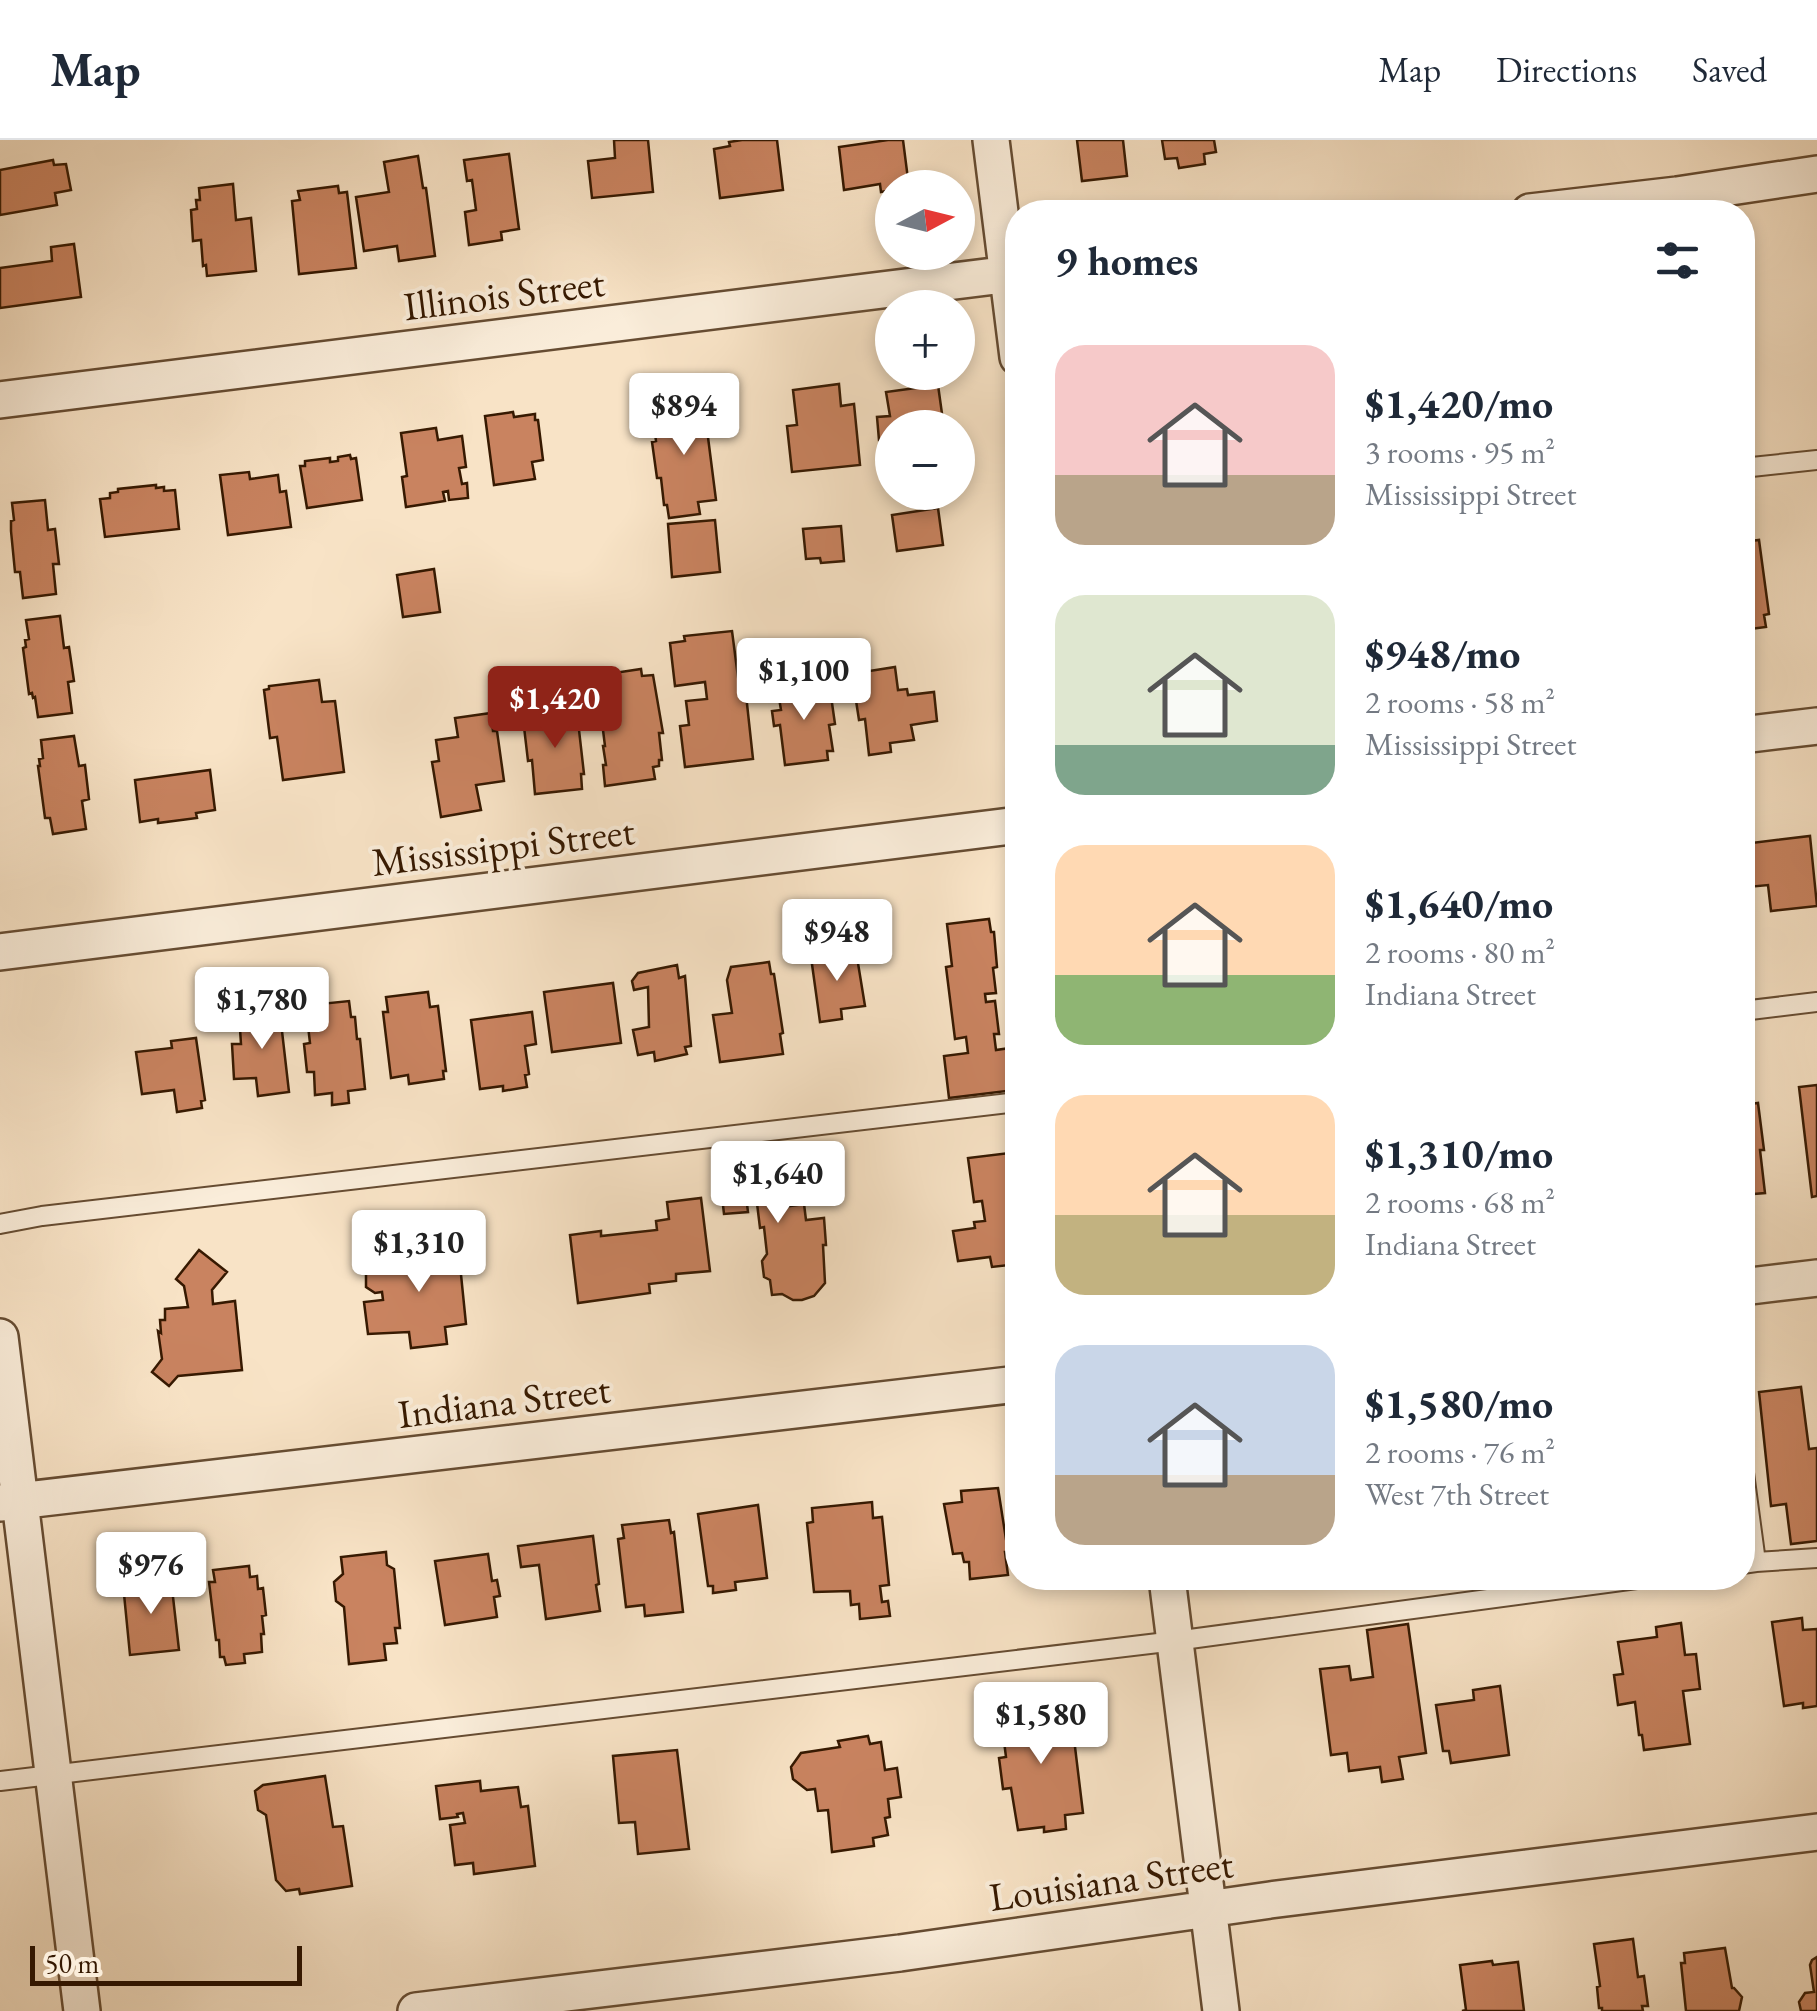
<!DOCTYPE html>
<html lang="en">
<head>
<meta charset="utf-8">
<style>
  :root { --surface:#fff; --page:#f2f2f3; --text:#1f2937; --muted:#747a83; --line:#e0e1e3; --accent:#8f2418 }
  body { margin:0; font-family:"EB Garamond",serif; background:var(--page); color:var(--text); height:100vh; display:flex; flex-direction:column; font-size:38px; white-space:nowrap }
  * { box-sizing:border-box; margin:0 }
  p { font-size:32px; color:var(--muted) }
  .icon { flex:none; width:55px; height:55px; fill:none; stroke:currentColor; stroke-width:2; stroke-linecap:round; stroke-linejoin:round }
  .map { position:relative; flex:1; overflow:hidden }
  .sheet { position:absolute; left:1005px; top:60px; width:750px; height:1390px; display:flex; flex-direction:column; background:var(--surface); border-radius:40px; box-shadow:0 5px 15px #0003 }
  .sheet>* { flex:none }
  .needle { width:65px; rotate:83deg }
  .buttons { position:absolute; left:875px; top:30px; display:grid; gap:20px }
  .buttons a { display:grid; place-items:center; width:100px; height:100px; border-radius:50%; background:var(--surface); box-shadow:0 5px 15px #0003; font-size:50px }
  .scale { position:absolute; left:30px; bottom:25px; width:272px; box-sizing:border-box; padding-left:10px; border:5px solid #361901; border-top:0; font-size:28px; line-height:35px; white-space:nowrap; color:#361901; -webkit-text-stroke:8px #faedda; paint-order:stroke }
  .price { position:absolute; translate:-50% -85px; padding:0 22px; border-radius:10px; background:#fff; color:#222; font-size:32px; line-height:65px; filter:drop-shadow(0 2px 5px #0008) }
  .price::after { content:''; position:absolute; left:50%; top:60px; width:30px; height:22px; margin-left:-15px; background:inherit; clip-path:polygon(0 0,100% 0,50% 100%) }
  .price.selected { background:var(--accent); color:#fff }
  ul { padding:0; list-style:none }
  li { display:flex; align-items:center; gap:30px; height:250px; padding:0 50px }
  li span { display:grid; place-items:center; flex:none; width:280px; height:200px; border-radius:30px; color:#555 }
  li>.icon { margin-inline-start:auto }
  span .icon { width:120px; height:120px; fill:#fffc; stroke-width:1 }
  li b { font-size:42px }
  h2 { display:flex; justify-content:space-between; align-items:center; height:120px; padding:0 50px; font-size:42px }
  header { display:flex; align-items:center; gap:60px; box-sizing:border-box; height:140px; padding:0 50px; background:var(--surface); border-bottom:2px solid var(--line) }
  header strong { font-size:48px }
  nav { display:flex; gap:55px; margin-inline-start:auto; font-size:35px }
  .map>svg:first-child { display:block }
  .building { fill:#c98360; stroke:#361901; stroke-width:2.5 }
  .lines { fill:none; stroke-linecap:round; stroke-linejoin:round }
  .lane-casing { stroke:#664c32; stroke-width:22 }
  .street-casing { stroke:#664c32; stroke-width:40 }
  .lane { stroke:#faedda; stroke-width:18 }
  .street { stroke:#faedda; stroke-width:35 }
  .labels { text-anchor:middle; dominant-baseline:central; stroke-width:8; stroke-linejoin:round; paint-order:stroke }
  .street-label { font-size:40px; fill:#361901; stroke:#faedda }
</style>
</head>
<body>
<header>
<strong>Map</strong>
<nav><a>Map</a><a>Directions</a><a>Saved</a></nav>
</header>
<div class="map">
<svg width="1817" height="1871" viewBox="0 0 1817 1871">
  <rect width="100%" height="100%" fill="#f8e3c6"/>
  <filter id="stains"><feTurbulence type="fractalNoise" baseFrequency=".002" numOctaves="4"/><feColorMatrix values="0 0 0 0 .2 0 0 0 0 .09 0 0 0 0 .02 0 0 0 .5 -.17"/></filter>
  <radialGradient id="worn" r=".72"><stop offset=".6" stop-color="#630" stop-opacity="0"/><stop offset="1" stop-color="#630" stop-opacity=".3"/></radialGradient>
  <path class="building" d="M614 0H648L653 52 592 58 588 21 615 18Z
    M742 0H777L783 50 720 58 714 9 730 6 729 2Z
    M888 0H903L909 47 892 48V50L881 52 880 44 844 50 839 7Z
    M1077 0H1123L1127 36 1082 41Z
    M1162 0H1214L1216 12 1204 14 1205 24 1179 28 1177 18 1165 19Z
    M509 14 519 89 501 92 502 100 469 105 465 72 476 70 472 40 467 41 464 20Z
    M418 16 423 48H426L435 116 399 121 397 106 364 111 356 57 389 52 384 22Z
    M53 20 54 25 66 24 71 50 55 53 57 65 0 75V30Z
    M233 44 236 80 251 78 256 131 207 136 206 125 203 126 201 100 193 101 191 70 197 69 196 60H200L199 48Z
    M338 46 339 53 347 52 356 128 299 134 292 61 300 60 298 51Z
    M74 104 81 157 0 168V128L52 121 51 107Z
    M1742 142 1752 197H1746L1742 205Z
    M839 244 841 266 854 264 860 325 792 332 787 286 797 285 793 250Z
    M938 245 944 288H892V298L879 300 877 277 890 276 886 252Z
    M703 258 716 360 698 362 700 374 669 378 667 365H664L661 338H657L652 302 656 301 653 278 672 275 670 262Z
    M513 272 514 277 535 274V280H538L543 320 532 322 535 339 494 345 485 276Z
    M436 288 438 300 462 296 466 327 459 328 462 344 467 343 468 358 449 360 448 351 443 352 445 361 406 367 402 337 407 336 401 293Z
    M350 315 351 319 356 318 362 360 307 368 300 326H305V321L330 318V322L338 321V317Z
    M249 332 250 339 278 335 280 352 286 351 291 387 228 395 220 335Z
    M156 345V348L164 347V351L175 350 179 389 105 397 100 359 110 358V353L118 352V349Z
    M45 360 48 390 55 389 59 424H53L56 454 23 458 20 432H15L11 391V381L14 380 12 363Z
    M938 368 943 405 897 411 892 375Z
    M715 380 720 432 672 437 668 384Z
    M841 386 844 421 821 423 820 418 806 419 803 389Z
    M1759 400 1769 474 1764 475 1766 487 1742 490V402Z
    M434 429 440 472 403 477 397 435Z
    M60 476 64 508 69 507 74 541 68 542 72 573 38 577 35 557 33 558 32 553 29 554 23 508 26 507 25 500 29 499 26 480Z
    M732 491 738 537 744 536 753 619 685 627 680 586 689 585 686 561 707 559 705 542 675 546 670 503 685 501 684 496Z
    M895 527 898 550 907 549 908 555 934 552 937 581 911 585 914 600 890 603 891 612 869 615 865 579 859 580 855 554 866 553 863 532Z
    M641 529 642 536 653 535 663 593H659L662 620H659V626L653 627 655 639 605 646 603 625H606L603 606H605L598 550 616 548 614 533Z
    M319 540 322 562 335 561 344 632 283 640 277 597 270 598 264 550 269 549V546Z
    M819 540 821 558 831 556 835 584 829 585 833 611H827L828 620 785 625 780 585 774 586 772 571 781 570 777 546Z
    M572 568 574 582 578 581 584 634H581L582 649 535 654 532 620 528 621 524 587 535 586 534 572Z
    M491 573 493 591H497L504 641 476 645 481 670 441 677 432 622 439 621 436 600 458 597 455 578Z
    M74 596 79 626 85 625 89 659 82 661 86 689 53 694 50 678H45L38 626H40L39 619 43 618 41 600Z
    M210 630 215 670 196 673 197 678 158 683V679L140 682 135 640Z
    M1810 696 1817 766 1771 771 1768 745 1748 747 1743 704Z
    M989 779 991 792H994L997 827 993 828 996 853 985 854 986 862 995 861 999 894H994L996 910 1010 908 1015 950 949 958 944 916 968 913 966 897 955 899 946 827 952 826 947 784Z
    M856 811 865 866 841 869 842 879 820 882 811 817Z
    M769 822 771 834H774L783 893 780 894 783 914 720 922 713 875 732 873 727 840 731 827Z
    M677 825 679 838 685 836 691 906 685 907 687 914 655 921 654 912 638 915 633 890 649 887 648 847 634 850 632 841 638 833Z
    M613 843 621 903 552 912 544 852Z
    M428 852 430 867 438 866 446 931H443L444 939 409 944 408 935 391 938 383 872H388L386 857Z
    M349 861 351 877H355L357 899H360L365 949 348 951 349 963 332 965V953L315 955 314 932H307L304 904 310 903 307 877 311 876 310 865Z
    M279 865 289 952 258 956 256 938 234 939 232 904H241L240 889H249L248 867Z
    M532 872 536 904 525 906 529 934 525 935 527 947 503 951V946L480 949 471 880Z
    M196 898 205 960 201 961 202 968 177 972 174 950 142 954 136 912 172 908 171 901Z
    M1817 945V1056L1812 1057 1799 947Z
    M1758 963 1764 1010H1760L1765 1053 1742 1055V965Z
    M1018 1012V1124L992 1127 990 1117 958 1121 953 1091 975 1088 974 1082 985 1081 982 1061 974 1062 968 1018Z
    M782 1015 786 1052H781L783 1067 804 1064 806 1080 824 1078 826 1105H823L825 1143 814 1156 802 1160H793L782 1154 772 1155 770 1140 764 1137 762 1121 767 1114 764 1087 760 1088 756 1055 746 1056 748 1072 724 1074 718 1022Z
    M701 1058 710 1131 676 1134V1141L649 1144 650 1153 578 1163 570 1095 601 1091V1096L657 1090 656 1081 669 1079 667 1062Z
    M457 1095 466 1184 445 1187 447 1204 411 1208 409 1192 368 1194 364 1162 383 1160 382 1152 375 1153 366 1147V1135L370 1125 428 1117 426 1099Z
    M199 1110 227 1132 212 1150 213 1164 235 1161 242 1230 178 1236 169 1246 152 1232 162 1219 158 1191 161 1193 160 1180H165V1169L188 1167 184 1146 176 1139Z
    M1801 1247 1809 1309 1817 1308V1401L1791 1404 1786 1364 1771 1366 1759 1252Z
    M998 1348 1008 1412H1005L1008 1435 970 1439 969 1422H964L962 1413 953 1414 944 1364 962 1362 961 1351Z
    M872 1362 873 1378 882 1377 889 1445 880 1446 882 1462 888 1461 890 1476 860 1479 859 1464 851 1465 850 1451 814 1452 807 1383 813 1382 812 1368Z
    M758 1365 767 1438 735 1442 736 1450 713 1453V1446H708L698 1374Z
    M669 1380 671 1393 674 1392 683 1472 645 1476 644 1465 626 1467 618 1399 624 1398 622 1385Z
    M593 1396 599 1444 596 1445 600 1471 546 1479 539 1425 521 1427 518 1406Z
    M386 1412 387 1425 394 1429 400 1488H395L397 1503 384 1504 386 1520 349 1524 344 1467 336 1461 334 1442 343 1434 341 1417Z
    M488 1414 492 1441 497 1440 500 1456 494 1457 497 1477 445 1485 435 1421Z
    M249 1426 250 1437 257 1436 258 1449 263 1448 266 1475 262 1476 264 1494H261L262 1512 244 1514 245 1523 226 1525 224 1517H220L219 1500H216L209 1442H215L213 1430Z
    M165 1437 167 1448H172L179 1510 130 1515 124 1454H126L125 1441Z
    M1299 1438H1343V1439L1300 1445Z
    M1802 1478 1803 1490 1817 1489V1566L1803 1568V1563L1784 1566 1772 1482Z
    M1681 1483 1685 1515 1696 1514 1700 1549 1683 1551 1690 1604 1644 1610 1642 1595H1639L1635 1562 1618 1565 1614 1535 1623 1534 1618 1502 1657 1497 1656 1487Z
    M1408 1484 1426 1613 1399 1617 1403 1639 1382 1642 1380 1627 1349 1631 1347 1613 1331 1615 1320 1529 1349 1526 1351 1540 1373 1537 1367 1490Z
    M1500 1546 1509 1615 1451 1623 1449 1611H1443L1436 1565 1474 1560 1473 1550Z
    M1058 1561 1059 1572H1063L1064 1583 1072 1582 1083 1673 1065 1675 1066 1689 1044 1692V1687L1018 1690 1011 1648 1003 1649 999 1618 1006 1617 1001 1577 1024 1574 1023 1565Z
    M868 1596 870 1604 881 1602 885 1630 897 1628 901 1657 888 1659 890 1677 885 1678 888 1695 873 1698 874 1706 832 1712 828 1670 818 1671 815 1649 807 1650 793 1639 791 1627 801 1613 840 1607 838 1601Z
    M677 1610 689 1709 638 1714 635 1682 619 1683 613 1616Z
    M325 1636 333 1687 343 1686 352 1746 300 1754 299 1749 286 1751 276 1740 266 1675 258 1670 255 1651 263 1645Z
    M480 1641 481 1651 518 1647 521 1667 528 1666 535 1726 474 1734 473 1723 455 1725 450 1685 465 1683 463 1673 457 1674 458 1677 440 1679 436 1646Z
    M1633 1799 1638 1837 1644 1836 1648 1866H1642L1643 1871H1602V1868H1599L1597 1847 1600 1846 1594 1804Z
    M1725 1808 1732 1848H1734L1742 1857 1739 1871H1686L1681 1823H1685L1684 1813Z
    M1817 1817V1871H1801L1799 1862 1805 1853 1814 1852 1810 1825 1812 1820Z
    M1492 1821 1493 1825 1518 1822 1524 1871H1462L1466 1870 1460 1825Z"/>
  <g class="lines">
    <defs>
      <path id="lane" d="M1742 328 1817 320
        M1742 871 1817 862
        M0 1084 42 1076 1018 962
        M1742 1318 1756 1422 1742 1424
        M1756 1422 1817 1418
        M0 1641 1175 1501 1644 1438"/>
      <path id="street" d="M991 0 1018 217
        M1530 72 1677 55 1817 34
        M0 260 1018 133
        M1742 595 1817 586
        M0 812 1018 685
        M1742 1147 1817 1138
        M0 1197 82 1871
        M0 1363 1018 1244
        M1167 1438 1221 1871
        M416 1871 900 1813 1270 1760 1817 1692"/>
    </defs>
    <use href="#lane" class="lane-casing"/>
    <use href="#street" class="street-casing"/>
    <use href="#lane" class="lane"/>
    <use href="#street" class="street"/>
  </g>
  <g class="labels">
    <g class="street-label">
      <text transform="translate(504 154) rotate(-7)">Illinois Street</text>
      <text transform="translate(503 706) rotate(-7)">Mississippi Street</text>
      <text transform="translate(504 1261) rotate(-7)">Indiana Street</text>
      <text transform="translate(1111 1740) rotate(-8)">Louisiana Street</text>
    </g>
  </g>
  <rect width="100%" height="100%" filter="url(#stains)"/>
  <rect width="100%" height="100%" fill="url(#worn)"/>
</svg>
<div class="buttons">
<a><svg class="needle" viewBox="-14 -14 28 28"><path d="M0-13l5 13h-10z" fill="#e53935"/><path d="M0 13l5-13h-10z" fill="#747a83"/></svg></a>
<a>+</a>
<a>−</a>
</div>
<div class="scale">50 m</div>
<b class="price" style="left:684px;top:318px">$894</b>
<b class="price" style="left:804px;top:583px">$1,100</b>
<b class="price selected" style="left:555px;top:611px">$1,420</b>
<b class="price" style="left:837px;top:844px">$948</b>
<b class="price" style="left:262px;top:912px">$1,780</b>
<b class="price" style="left:778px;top:1086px">$1,640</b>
<b class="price" style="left:419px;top:1155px">$1,310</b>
<b class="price" style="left:151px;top:1477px">$976</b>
<b class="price" style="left:1041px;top:1627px">$1,580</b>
<section class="sheet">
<h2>9 homes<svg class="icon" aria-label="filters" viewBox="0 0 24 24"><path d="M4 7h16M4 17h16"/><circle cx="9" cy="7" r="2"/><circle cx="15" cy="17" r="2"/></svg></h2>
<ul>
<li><span style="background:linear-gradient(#f6c9c9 65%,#b9a48a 0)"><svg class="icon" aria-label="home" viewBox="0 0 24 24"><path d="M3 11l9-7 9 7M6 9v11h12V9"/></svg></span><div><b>$1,420/mo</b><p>3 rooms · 95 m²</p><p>Mississippi Street</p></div></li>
<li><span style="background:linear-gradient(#dfe7d0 75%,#7fa58c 0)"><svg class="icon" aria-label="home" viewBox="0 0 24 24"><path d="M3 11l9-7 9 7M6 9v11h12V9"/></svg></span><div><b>$948/mo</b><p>2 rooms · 58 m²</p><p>Mississippi Street</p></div></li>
<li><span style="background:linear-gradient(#ffd9b3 65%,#8fb573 0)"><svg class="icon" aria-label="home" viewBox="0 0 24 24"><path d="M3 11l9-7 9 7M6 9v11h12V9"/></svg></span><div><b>$1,640/mo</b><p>2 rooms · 80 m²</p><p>Indiana Street</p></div></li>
<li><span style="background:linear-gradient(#ffd9b3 60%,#c2b280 0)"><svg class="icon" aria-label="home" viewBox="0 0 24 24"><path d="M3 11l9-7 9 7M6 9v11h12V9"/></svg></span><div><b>$1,310/mo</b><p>2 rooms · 68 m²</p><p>Indiana Street</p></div></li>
<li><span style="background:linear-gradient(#c9d6e8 65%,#b9a48a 0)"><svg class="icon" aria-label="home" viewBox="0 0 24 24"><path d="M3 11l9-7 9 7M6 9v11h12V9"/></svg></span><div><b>$1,580/mo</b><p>2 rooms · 76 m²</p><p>West 7th Street</p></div></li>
</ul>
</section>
</div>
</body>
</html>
